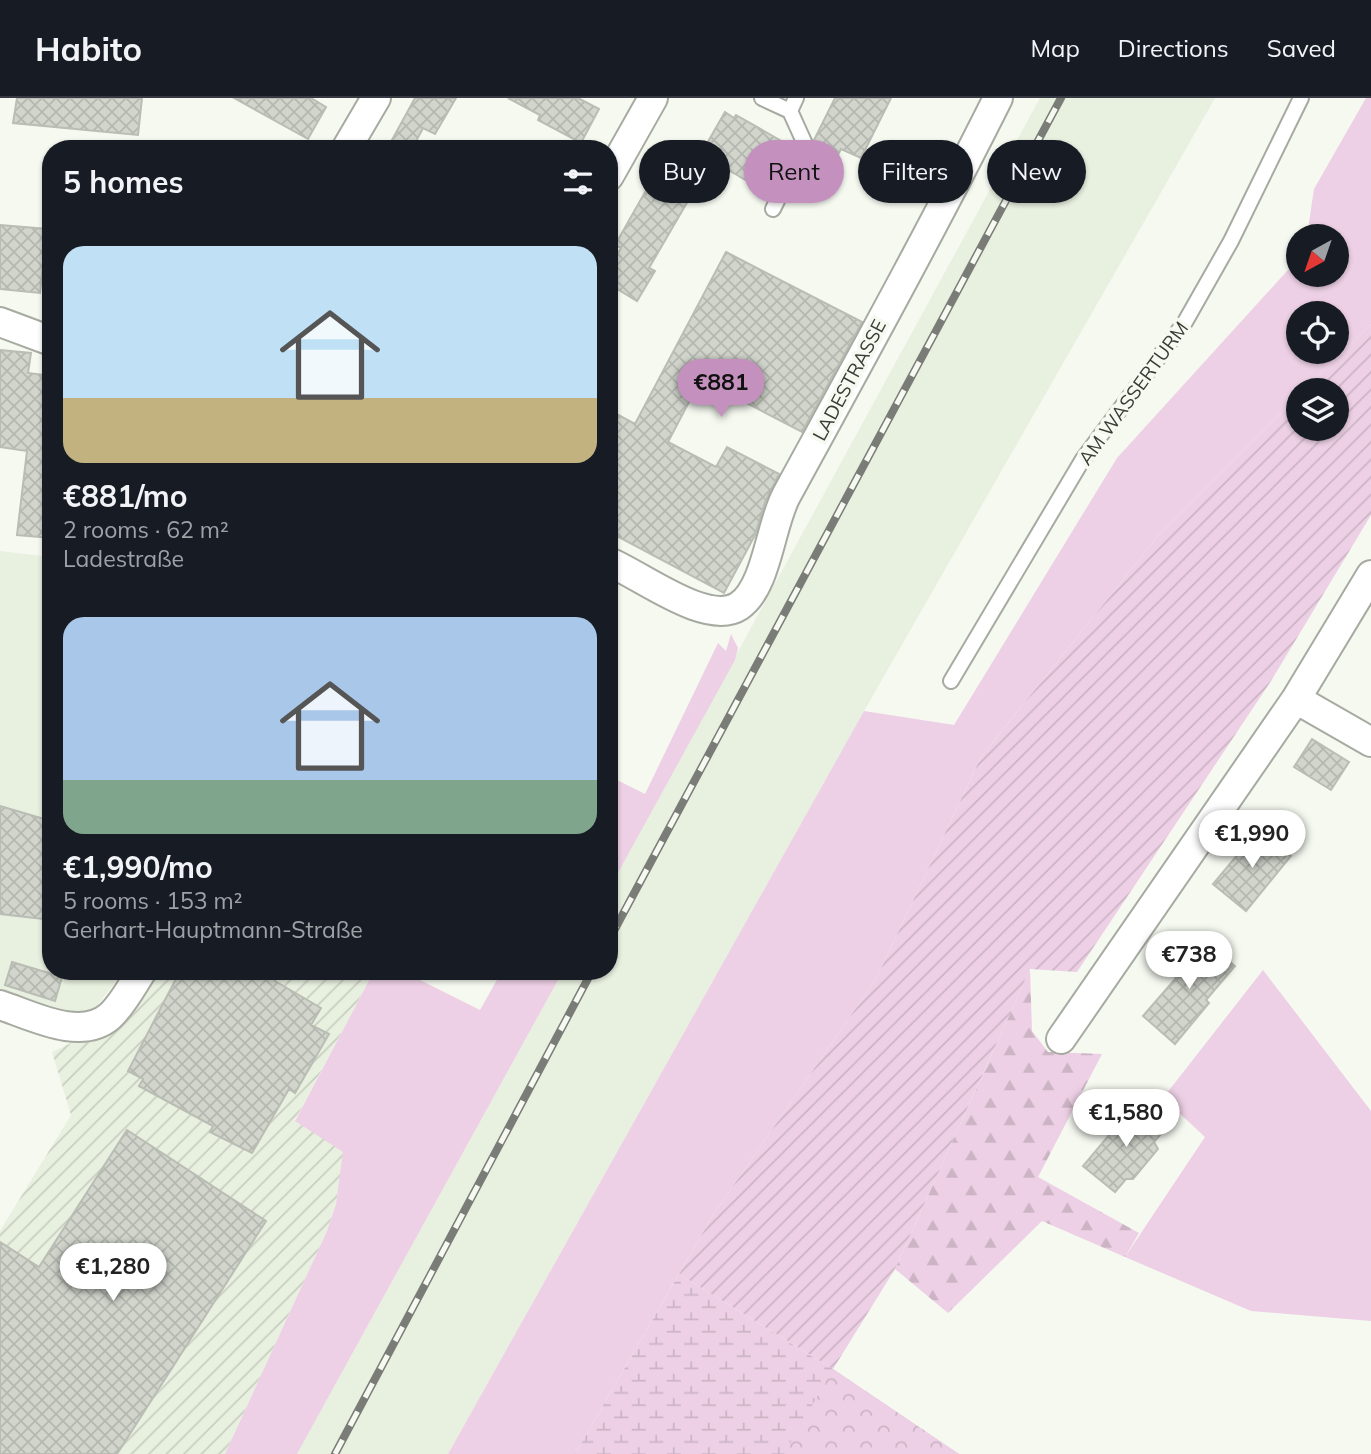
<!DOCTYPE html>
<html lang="en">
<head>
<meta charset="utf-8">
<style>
  :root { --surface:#171b24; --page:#20242c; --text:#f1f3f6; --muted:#9ea1a6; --line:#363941; --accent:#c491bf }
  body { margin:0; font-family:Mulish,sans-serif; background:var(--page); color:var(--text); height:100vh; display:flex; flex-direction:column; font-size:26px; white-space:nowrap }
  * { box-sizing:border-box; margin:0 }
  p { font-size:23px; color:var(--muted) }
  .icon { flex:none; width:38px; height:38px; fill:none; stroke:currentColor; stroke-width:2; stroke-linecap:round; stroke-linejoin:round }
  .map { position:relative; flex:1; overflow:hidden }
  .side { position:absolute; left:42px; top:42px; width:576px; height:840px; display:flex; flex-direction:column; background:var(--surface); border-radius:28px; box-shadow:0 2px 5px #0004 }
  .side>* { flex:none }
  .hud { position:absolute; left:639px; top:42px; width:626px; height:63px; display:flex; gap:14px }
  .needle { width:46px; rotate:220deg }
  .fabs { position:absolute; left:1286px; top:126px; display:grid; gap:14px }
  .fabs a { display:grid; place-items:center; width:63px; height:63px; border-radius:50%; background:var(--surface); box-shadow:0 2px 5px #0004; font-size:35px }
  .price { position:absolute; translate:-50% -60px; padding:0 16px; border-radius:24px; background:#fff; color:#222; font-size:23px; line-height:46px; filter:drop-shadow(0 2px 4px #0008) }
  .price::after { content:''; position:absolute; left:50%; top:42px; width:21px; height:16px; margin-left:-10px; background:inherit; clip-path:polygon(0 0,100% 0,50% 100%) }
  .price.on { background:var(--accent); color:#111 }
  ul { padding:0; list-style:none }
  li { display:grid; align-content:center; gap:14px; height:371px; padding:0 21px }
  li span { display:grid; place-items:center; height:217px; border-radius:21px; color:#555 }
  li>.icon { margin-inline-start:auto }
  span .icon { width:126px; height:126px; fill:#fffc; stroke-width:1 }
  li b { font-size:30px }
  h2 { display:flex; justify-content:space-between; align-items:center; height:84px; padding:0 21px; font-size:30px }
  .chip { padding:0 24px; border-radius:32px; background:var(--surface); box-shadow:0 2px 5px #0004; font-size:24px; line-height:63px }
  .chip.on { background:var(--accent); color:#111 }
  header { display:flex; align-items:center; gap:42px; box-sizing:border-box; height:98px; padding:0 35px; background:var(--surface); border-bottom:2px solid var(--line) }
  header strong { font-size:33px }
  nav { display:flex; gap:38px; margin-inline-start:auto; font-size:24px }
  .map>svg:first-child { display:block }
  .built { fill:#e8f0e0 }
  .industrial { fill:url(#industrial-furrows) }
  .grass { fill:#edd0e5; fill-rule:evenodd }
  .forest { fill:url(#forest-firs) }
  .wetland { fill:url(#wetland-marsh) }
  .park { fill:url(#park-crowns) }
  .garden { fill:url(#garden-furrows) }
  .building { fill:url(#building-cross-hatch); stroke:#b9bdb4; stroke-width:2 }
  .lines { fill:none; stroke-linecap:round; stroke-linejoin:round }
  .lane-casing { stroke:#a6aaa1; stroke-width:18 }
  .street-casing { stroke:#a6aaa1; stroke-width:32 }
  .lane { stroke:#fff; stroke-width:14 }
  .street { stroke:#fff; stroke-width:28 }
  .rail-casing { stroke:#7a7d77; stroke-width:8 }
  .rail { stroke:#f5f9f0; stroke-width:5; stroke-dasharray:16; stroke-linecap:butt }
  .labels { text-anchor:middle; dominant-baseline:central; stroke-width:7; stroke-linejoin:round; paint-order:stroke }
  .street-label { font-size:19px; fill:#393b37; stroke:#f5f9f0 }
</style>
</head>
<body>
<header>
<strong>Habito</strong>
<nav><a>Map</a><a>Directions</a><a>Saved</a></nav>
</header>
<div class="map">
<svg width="1371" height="1356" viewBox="0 0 1371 1356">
  <defs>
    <pattern id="industrial-furrows" width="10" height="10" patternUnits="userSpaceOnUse" patternTransform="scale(1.75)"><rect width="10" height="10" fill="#e8f0e0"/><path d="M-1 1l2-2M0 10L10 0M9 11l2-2" fill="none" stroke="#c8cfc1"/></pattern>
    <pattern id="forest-firs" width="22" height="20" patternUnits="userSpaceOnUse" patternTransform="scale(1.75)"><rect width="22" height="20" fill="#edd0e5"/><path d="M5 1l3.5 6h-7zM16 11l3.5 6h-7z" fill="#ccb4c5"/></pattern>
    <pattern id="wetland-marsh" width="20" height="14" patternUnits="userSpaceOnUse" patternTransform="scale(1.75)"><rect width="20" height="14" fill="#edd0e5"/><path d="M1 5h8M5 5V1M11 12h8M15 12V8" fill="none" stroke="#ccb4c5"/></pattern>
    <pattern id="park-crowns" width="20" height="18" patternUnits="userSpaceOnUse" patternTransform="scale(1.75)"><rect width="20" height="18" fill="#edd0e5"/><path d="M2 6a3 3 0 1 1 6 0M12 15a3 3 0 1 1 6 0" fill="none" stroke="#ccb4c5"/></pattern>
    <pattern id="garden-furrows" width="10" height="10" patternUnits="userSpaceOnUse" patternTransform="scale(1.75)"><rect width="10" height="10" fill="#edd0e5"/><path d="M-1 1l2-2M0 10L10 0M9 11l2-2" fill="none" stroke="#ccb4c5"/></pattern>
    <pattern id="building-cross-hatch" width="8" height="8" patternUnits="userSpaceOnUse" patternTransform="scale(1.75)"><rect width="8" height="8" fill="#d1d5cc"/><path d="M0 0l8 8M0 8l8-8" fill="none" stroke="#b4b8b0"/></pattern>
  </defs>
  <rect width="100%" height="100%" fill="#f5f9f0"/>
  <path class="built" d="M1040 0H1215L864 613 448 1356H297L563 873H609V790Z
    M0 453 51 459V873H124L88 919 0 892Z"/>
  <path class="industrial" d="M151 873H374L295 1022 344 1053 336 1106 327 1133 225 1356H0V1133L71 1017 52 954 117 923Z"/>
  <path class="grass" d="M1366 0H1371V226L1304 292H1298V298L1158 438 981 659 876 881 713 1117 575 1356H448L864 613 954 627 1117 360 1298 161V177H1337V138H1307L1314 91ZM1298 215H1337V254H1298Z
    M731 536 738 550 735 562 609 791V687L613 680 645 696 718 545 726 553Z
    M1263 872 1371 1013V1223L1251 1213 1125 1159 1205 1039 1163 1000Z
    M374 873H424L420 882 480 912 502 873H563L297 1356H225L327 1133 336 1106 343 1054 295 1023Z"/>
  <path class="forest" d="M1030 871 1032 933 1048 954 1102 956 1038 1079 1139 1135 1125 1159 1042 1123 948 1215 895 1171Z"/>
  <path class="wetland" d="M679 1176 833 1271 959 1356H575Z"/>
  <path class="park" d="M833 1271 959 1356H784Z"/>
  <path class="garden" d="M1371 226V417L1271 583 1077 874 1030 871 895 1171 833 1271 679 1176 713 1117 876 881 981 659 1158 438 1298 298V331H1337V292H1304Z"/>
  <path class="building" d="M17 0H142L138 37 13 25Z
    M234 0H311L326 9 308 41Z
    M415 0H456L435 36 423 30 412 51H387Z
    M508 0H578L599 11 581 45 538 22 540 17Z
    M835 0H891L861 60 841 51 832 68 811 56 814 42Z
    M725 14 734 20 736 17 785 45 759 90 701 56Z
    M653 80 689 101 649 170 655 173 637 203 609 186V170L621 150 615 147Z
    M0 127 47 131 40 195 0 191Z
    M726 154 862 224 802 334 701 281 668 344 716 369 727 349 779 376 765 404 755 437 724 495 609 434V312L635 326Z
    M0 252 31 255 28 275 51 278V440L17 437 27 353 0 349Z
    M1312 641 1349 664 1331 692 1294 669Z
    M0 708 51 723V822L0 816Z
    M1259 731 1291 758 1246 813 1213 786Z
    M1197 844 1209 854 1213 849 1235 868 1206 902 1209 905 1175 946 1143 918 1176 880 1171 875Z
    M12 864 62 879 55 903 5 887Z
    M180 873H281L275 883 321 910 311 927 329 936 295 995 289 991 252 1055 210 1034 213 1028 139 988 143 981 128 973Z
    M1136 1005 1166 1030 1154 1044 1158 1051 1133 1081H1126L1115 1094 1083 1068Z
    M127 1032 266 1123 117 1356H0V1144L39 1169Z"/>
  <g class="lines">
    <defs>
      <path id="lane" d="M762 0 790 13 796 0
        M773 111 805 46 790 13
        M951 583 1083 361 1185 224 1231 143 1301 0"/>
      <path id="street" d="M346 51 376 0
        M609 78 653 0
        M0 224 51 243
        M609 464C641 477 707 529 739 508 767 489 770 428 786 398 858 266 931 134 998 0
        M1296 601 1371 644
        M0 907C31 917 81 944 110 918 123 906 132 888 142 873
        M1061 941 1296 601 1371 477"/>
    </defs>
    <use href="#lane" class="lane-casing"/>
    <use href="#street" class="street-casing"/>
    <use href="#lane" class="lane"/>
    <use href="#street" class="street"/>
    <defs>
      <path id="rail" d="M609 842 1061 0
        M335 1356 592 873"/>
    </defs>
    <use href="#rail" class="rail-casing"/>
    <use href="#rail" class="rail"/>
  </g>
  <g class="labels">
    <g class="street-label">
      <text transform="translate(849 282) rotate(-62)">LADESTRASSE</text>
      <text transform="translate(1133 295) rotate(-54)">AM WASSERTURM</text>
    </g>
  </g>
</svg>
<div class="fabs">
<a><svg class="needle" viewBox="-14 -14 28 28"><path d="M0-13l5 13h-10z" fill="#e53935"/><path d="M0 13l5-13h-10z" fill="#9ea1a6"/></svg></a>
<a><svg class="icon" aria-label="locate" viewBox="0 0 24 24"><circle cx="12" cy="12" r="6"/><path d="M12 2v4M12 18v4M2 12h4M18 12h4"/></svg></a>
<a><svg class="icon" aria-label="layers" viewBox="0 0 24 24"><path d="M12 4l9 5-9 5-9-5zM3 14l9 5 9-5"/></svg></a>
</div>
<b class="price on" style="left:721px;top:321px">€881</b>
<b class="price" style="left:1252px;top:772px">€1,990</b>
<b class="price" style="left:1189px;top:893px">€738</b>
<b class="price" style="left:1126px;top:1051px">€1,580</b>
<b class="price" style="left:113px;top:1205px">€1,280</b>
<div class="hud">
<a class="chip">Buy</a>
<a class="chip on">Rent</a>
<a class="chip">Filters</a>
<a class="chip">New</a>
</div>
<section class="side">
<h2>5 homes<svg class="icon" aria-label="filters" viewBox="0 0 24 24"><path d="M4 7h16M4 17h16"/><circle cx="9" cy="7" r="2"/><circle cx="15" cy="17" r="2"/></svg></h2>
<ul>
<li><span style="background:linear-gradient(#bfe0f5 70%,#c2b280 0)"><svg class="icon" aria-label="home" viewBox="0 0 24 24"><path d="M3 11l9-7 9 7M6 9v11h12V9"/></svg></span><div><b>€881/mo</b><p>2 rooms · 62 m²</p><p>Ladestraße</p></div></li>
<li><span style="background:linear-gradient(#a9c7e8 75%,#7fa58c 0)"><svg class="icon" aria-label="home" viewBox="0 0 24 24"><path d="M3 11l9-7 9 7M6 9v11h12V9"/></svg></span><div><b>€1,990/mo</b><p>5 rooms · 153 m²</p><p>Gerhart-Hauptmann-Straße</p></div></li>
</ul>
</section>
</div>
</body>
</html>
